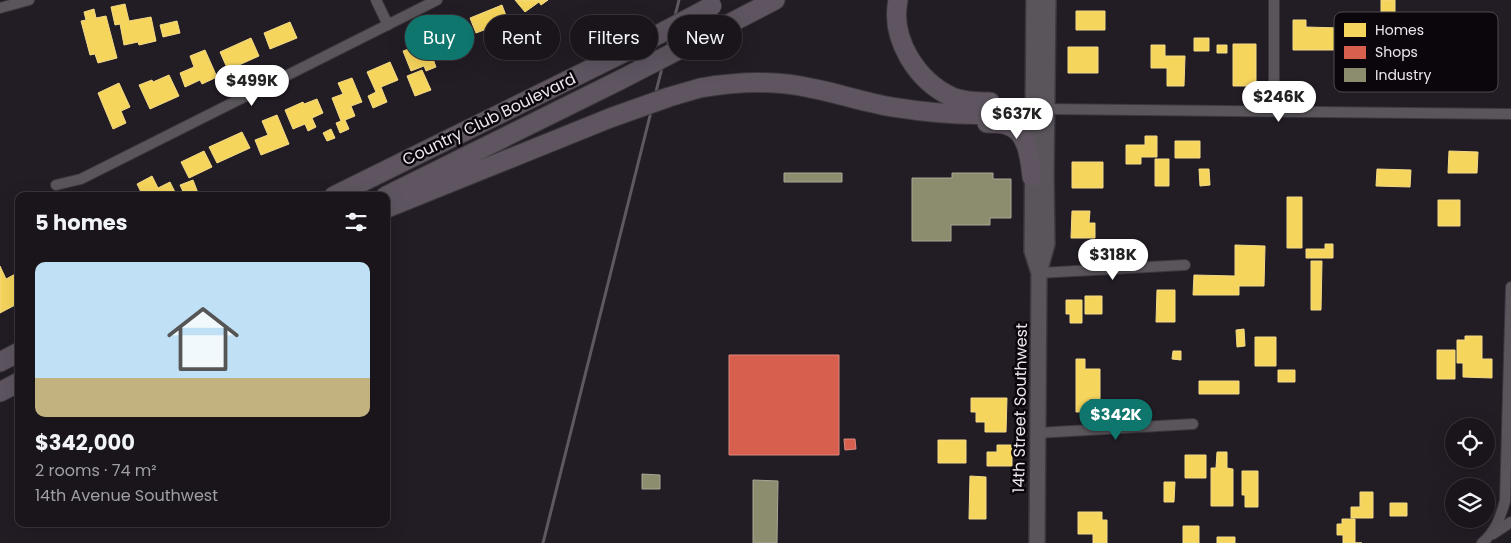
<!DOCTYPE html>
<html lang="en">
<head>
<meta charset="utf-8">
<style>
  :root { --surface:#1a151b; --page:#272228; --text:#f1f3f6; --muted:#9f9fa3; --line:#38343a; --accent:#0f766e }
  body { margin:0; font-family:Poppins,sans-serif; background:var(--page); color:var(--text); height:100vh; display:flex; flex-direction:column; font-size:19px; white-space:nowrap }
  * { box-sizing:border-box; margin:0 }
  p { font-size:16px; color:var(--muted) }
  .icon { flex:none; width:28px; height:28px; fill:none; stroke:currentColor; stroke-width:2; stroke-linecap:round; stroke-linejoin:round }
  .map { position:relative; flex:1; overflow:hidden }
  .panel { position:absolute; left:15px; top:192px; width:375px; height:335px; display:flex; flex-direction:column; background:var(--surface); border-radius:10px; box-shadow:0 5px 20px #0002,0 0 0 1px var(--line) }
  .panel>* { flex:none }
  .top-card { position:absolute; left:405px; top:15px; width:475px; height:45px; display:flex; gap:10px }
  .buttons { position:absolute; left:1445px; top:418px; display:grid; gap:10px }
  .buttons a { display:grid; place-items:center; width:50px; height:50px; border-radius:50%; background:var(--surface); box-shadow:0 5px 20px #0002,0 0 0 1px var(--line); font-size:25px }
  .price { position:absolute; translate:-50% -42px; padding:0 11px; border-radius:18px; background:#fff; color:#222; font-size:16px; line-height:32px; filter:drop-shadow(0 1px 2px #0008) }
  .price::after { content:''; position:absolute; left:50%; top:30px; width:15px; height:11px; margin-left:-8px; background:inherit; clip-path:polygon(0 0,100% 0,50% 100%) }
  .price.active { background:var(--accent); color:#fff }
  ul { padding:0; list-style:none }
  li { display:grid; align-content:center; gap:10px; height:265px; padding:0 20px }
  li+li { border-top:1px solid var(--line) }
  li span { display:grid; place-items:center; height:155px; border-radius:10px; color:#555 }
  li>.icon { margin-inline-start:auto }
  span .icon { width:90px; height:90px; fill:#fffc; stroke-width:1 }
  li b { font-size:21px }
  h2 { display:flex; justify-content:space-between; align-items:center; height:60px; padding:0 20px; font-size:21px }
  .pill { padding:0 18px; border-radius:22px; background:var(--surface); box-shadow:0 5px 20px #0002,0 0 0 1px var(--line); font-size:18px; line-height:45px }
  .pill.active { background:var(--accent); color:#fff }
  .map>svg:first-child { display:block }
  .homes { fill:#f6d55c; stroke:#f3da88 }
  .shops { fill:#d6604d; stroke:#dd887e }
  .industry { fill:#8c8c6e; stroke:#a9a795 }
  .lines { fill:none; stroke-linecap:round; stroke-linejoin:round }
  .street-casing { stroke:#3c373e; stroke-width:12 }
  .secondary-casing { stroke:#3c373e; stroke-width:18 }
  .highway-casing { stroke:#3c373e; stroke-width:21 }
  .street { stroke:#5a555b; stroke-width:10 }
  .secondary { stroke:#5a555b; stroke-width:15 }
  .highway { stroke:#5e5560; stroke-width:19 }
  .rail { stroke:#5e5860; stroke-width:3 }
  .highway-bridge-casing { stroke:#3c373e; stroke-width:21; stroke-linecap:butt }
  .highway-bridge { stroke:#5e5560; stroke-width:19 }
  .labels { text-anchor:middle; dominant-baseline:central; stroke-width:5; stroke-linejoin:round; paint-order:stroke }
  .street-label { font-size:16px; fill:#ede5ef; stroke:#0a060b }
  .key { fill:#0a060b; stroke:#4e494f; stroke-width:1 }
  .key-label { font-size:14px; fill:#ede5ef }
</style>
</head>
<body>
<div class="map">
<svg width="1511" height="543" viewBox="0 0 1511 543">
  <rect width="100%" height="100%" fill="#221c24"/>
  <path class="homes" d="M515 0H548L541 5 539 2 525 12Z
    M1381 0H1395V13L1381 12Z
    M125 4 129 21 151 17 156 41 139 45 138 42 124 45 120 24 115 25 111 7Z
    M502 5 508 21 476 33 470 18Z
    M94 9 96 18 106 16 117 58 98 63 95 54 90 55 81 21 86 20 84 12Z
    M1076 11H1105V30H1076Z
    M1293 20H1306V27L1340 28 1339 50H1293Z
    M177 21 180 33 163 37 160 25Z
    M290 22 297 38 270 49 264 33Z
    M464 24 472 43 441 56 433 38Z
    M251 38 259 56 228 70 220 52Z
    M1194 38H1209V51H1194Z
    M427 43 436 67 426 71 424 66 411 71 403 51Z
    M1233 44H1256V86H1233Z
    M1151 45H1165V56H1185L1184 86H1167V68H1151Z
    M1217 45H1227V53H1217Z
    M1068 47H1098V73H1068Z
    M205 50 217 77 202 84 200 80 185 87 180 73 194 67 190 56Z
    M390 62 398 80 381 87 387 102 373 108 368 96 376 92 367 72Z
    M422 70 431 90 415 96 407 76Z
    M169 75 179 96 150 109 139 85 152 80 153 82Z
    M352 78 362 102 351 106 355 116 345 120 349 129 340 133 336 123 341 121 332 98 343 94 338 83Z
    M119 83 130 107 121 111 126 123 113 129 98 93Z
    M317 99 323 113 312 118 316 127 308 131 305 124 293 129 285 110 303 102 304 104Z
    M277 115 289 144 261 155 255 140 268 135 262 121Z
    M331 129 335 138 327 141 323 133Z
    M242 132 250 148 217 163 209 147Z
    M1145 136H1157V157H1141V164H1126V145H1145Z
    M1175 141H1200V158H1175Z
    M204 151 212 167 189 178 181 162Z
    M1449 151 1478 152 1477 173H1448Z
    M1155 159H1169V186H1155Z
    M1072 162H1103V188H1072Z
    M1199 169H1209L1210 185 1200 186Z
    M1377 169 1411 170 1410 187 1376 186Z
    M152 176 158 188 170 182 177 196H143L137 184Z
    M193 180 198 193 185 196 180 185Z
    M1287 197H1302V248H1287Z
    M1438 200H1460V226H1438Z
    M1072 211H1090L1089 223H1095V238H1071Z
    M1325 244H1333V258H1306V249H1325Z
    M1235 245 1265 246 1264 286H1239V295H1193L1194 275 1235 276Z
    M1311 261H1322L1321 310H1311Z
    M0 266 6 279 19 272V303L0 313Z
    M1157 290H1175V322H1156Z
    M1085 296H1102V314H1085Z
    M1066 300H1082V323H1070V314H1066Z
    M1244 329 1245 346 1237 347 1236 330Z
    M1465 336H1482V359H1492V378L1463 377V363H1457V340H1465Z
    M1255 337H1276V366H1255Z
    M1437 350H1455V379H1437Z
    M1173 351H1181V360L1172 359Z
    M1076 359H1085V369H1100V399H1089V412H1076Z
    M1278 370H1295V382H1278Z
    M1199 381H1239V394H1199Z
    M971 398H1007L1006 432H985V422H976V412H971Z
    M938 440H966V463H938Z
    M997 445H1012V466H987V452H997Z
    M1217 452H1227V468L1233 469V506H1211V468H1216Z
    M1185 455H1206V478H1185Z
    M1242 471H1258V507H1245V495H1242Z
    M970 476 986 477V519H969Z
    M1164 482H1175L1174 502H1164Z
    M1360 492H1373V518H1351V507H1360Z
    M1390 503H1407V516H1390Z
    M1078 512H1102V520H1107V543H1093V534H1078Z
    M1342 519H1355V543H1362H1343V535H1337V524H1342Z
    M1183 526H1199V543H1183Z
    M1217 537H1235V543H1217Z"/>
  <path class="shops" d="M729 355H839V455H729Z
    M844 439H855L856 449 845 450Z"/>
  <path class="industry" d="M784 173H842V182H784Z
    M952 173H993V179H1011V218H990V225H951V241H912V178H952Z
    M642 474 660 475V489H642Z
    M753 480 778 481 777 543H753Z"/>
  <g class="lines">
    <defs>
      <path id="street" d="M376 0 388 25
        M1274 0V111
        M0 8 29 0
        M1048 109 1511 114
        M56 185 81 179 437 0
        M1039 273 1185 265
        M1037 433 1193 424
        M1493 534 1511 522
        M1482 543C1496 531 1500 518 1505 501L1511 287"/>
      <path id="secondary" d="M1034 0 1032 251 1039 273
        M1037 543 1039 273 1047 244 1046 177 1048 0"/>
      <path id="highway" d="M898 0C890 39 917 81 952 97 964 102 978 102 990 102
        M715 31 775 0
        M700 88C729 83 758 81 787 84 823 88 857 101 892 107 936 114 990 119 1033 109
        M987 123C993 123 1001 123 1007 125 1028 131 1030 159 1032 177
        M334 196 631 49
        M386 196 620 80
        M387 208 610 118
        M0 362 19 352
        M0 392 19 382"/>
    </defs>
    <use href="#street" class="street-casing"/>
    <use href="#secondary" class="secondary-casing"/>
    <use href="#highway" class="highway-casing"/>
    <use href="#street" class="street"/>
    <use href="#secondary" class="secondary"/>
    <use href="#highway" class="highway"/>
    <path class="rail" d="M543 543 679 0"/>
    <defs>
      <path id="highway-bridge" d="M631 49 712 6
        M620 80 715 31
        M610 118 669 97 700 88"/>
    </defs>
    <use href="#highway-bridge" class="highway-bridge-casing"/>
    <use href="#highway-bridge" class="highway-bridge"/>
  </g>
  <g class="labels">
    <g class="street-label">
      <text transform="translate(489 119) rotate(-26)">Country Club Boulevard</text>
      <text transform="translate(1020 408) rotate(-89)">14th Street Southwest</text>
    </g>
  </g>
  <rect x="1334" y="12" width="164" height="80" rx="8" class="key"/>
  <rect x="1344" y="23" width="22" height="14" fill="#f6d55c"/>
  <rect x="1344" y="46" width="22" height="13" fill="#d6604d"/>
  <rect x="1344" y="68" width="22" height="14" fill="#8c8c6e"/>
  <g class="key-label">
    <text x="1375" y="35">Homes</text>
    <text x="1375" y="57">Shops</text>
    <text x="1375" y="80">Industry</text>
  </g>
</svg>
<div class="buttons">
<a><svg class="icon" aria-label="locate" viewBox="0 0 24 24"><circle cx="12" cy="12" r="6"/><path d="M12 2v4M12 18v4M2 12h4M18 12h4"/></svg></a>
<a><svg class="icon" aria-label="layers" viewBox="0 0 24 24"><path d="M12 4l9 5-9 5-9-5zM3 14l9 5 9-5"/></svg></a>
</div>
<b class="price" style="left:252px;top:107px">$499K</b>
<b class="price" style="left:1279px;top:123px">$246K</b>
<b class="price" style="left:1017px;top:140px">$637K</b>
<b class="price" style="left:1113px;top:281px">$318K</b>
<b class="price active" style="left:1116px;top:441px">$342K</b>
<div class="top-card">
<a class="pill active">Buy</a>
<a class="pill">Rent</a>
<a class="pill">Filters</a>
<a class="pill">New</a>
</div>
<section class="panel">
<h2>5 homes<svg class="icon" aria-label="filters" viewBox="0 0 24 24"><path d="M4 7h16M4 17h16"/><circle cx="9" cy="7" r="2"/><circle cx="15" cy="17" r="2"/></svg></h2>
<ul>
<li><span style="background:linear-gradient(#bfe0f5 75%,#c2b280 0)"><svg class="icon" aria-label="home" viewBox="0 0 24 24"><path d="M3 11l9-7 9 7M6 9v11h12V9"/></svg></span><div><b>$342,000</b><p>2 rooms · 74 m²</p><p>14th Avenue Southwest</p></div></li>
</ul>
</section>
</div>
</body>
</html>
